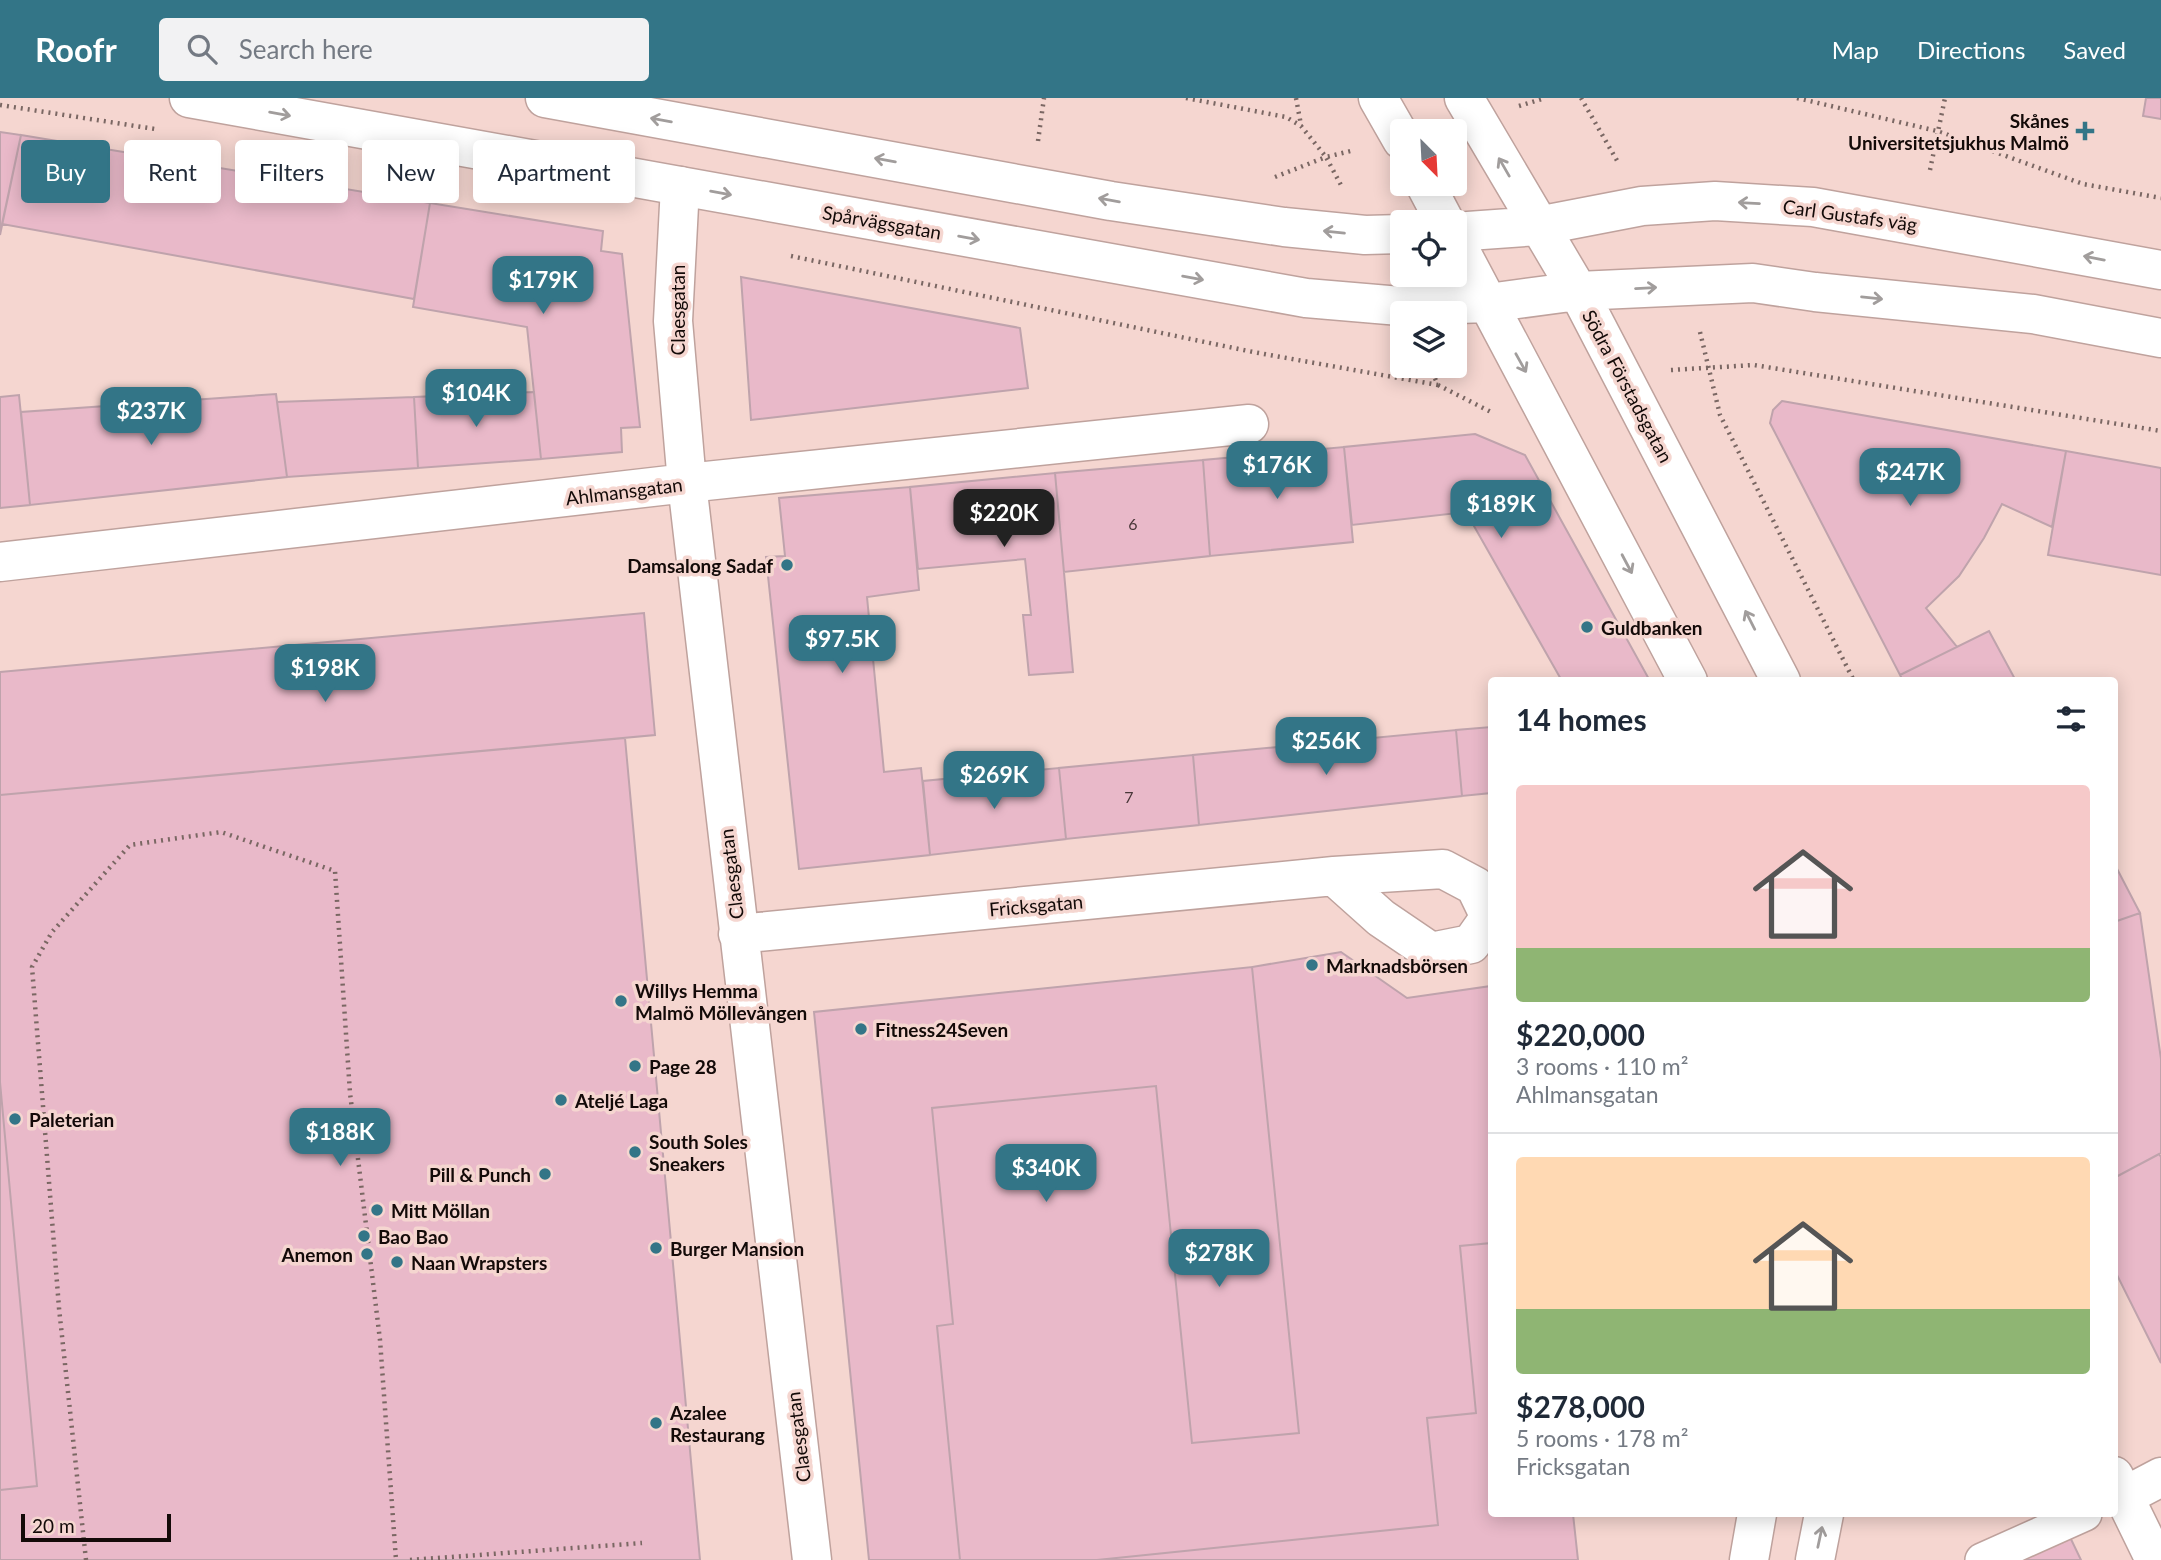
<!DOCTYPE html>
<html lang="en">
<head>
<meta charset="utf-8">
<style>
  :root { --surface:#fff; --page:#f2f2f3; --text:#1f2937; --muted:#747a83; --line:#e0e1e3; --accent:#337587 }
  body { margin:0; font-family:Lato,sans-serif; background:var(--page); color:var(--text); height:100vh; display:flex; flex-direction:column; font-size:26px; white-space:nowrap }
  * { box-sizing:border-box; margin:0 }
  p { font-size:23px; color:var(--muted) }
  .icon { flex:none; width:38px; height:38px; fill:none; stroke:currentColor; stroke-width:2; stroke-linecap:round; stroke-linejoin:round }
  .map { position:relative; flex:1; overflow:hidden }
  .drawer { position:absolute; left:1488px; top:579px; width:630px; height:840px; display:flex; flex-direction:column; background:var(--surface); border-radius:7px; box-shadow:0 4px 18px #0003 }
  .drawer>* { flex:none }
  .banner { position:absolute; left:21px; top:42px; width:665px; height:63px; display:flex; gap:14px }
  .needle { width:46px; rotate:156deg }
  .fabs { position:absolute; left:1390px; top:21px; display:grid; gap:14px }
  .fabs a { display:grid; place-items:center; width:77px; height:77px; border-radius:7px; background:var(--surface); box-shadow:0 4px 18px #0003; font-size:35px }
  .scale { position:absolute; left:21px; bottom:18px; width:150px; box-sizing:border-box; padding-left:7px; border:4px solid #130a08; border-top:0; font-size:19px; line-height:24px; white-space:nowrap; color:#130a08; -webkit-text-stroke:5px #f5d6d0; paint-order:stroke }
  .price { position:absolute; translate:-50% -60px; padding:0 16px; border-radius:14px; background:var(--accent); color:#fff; font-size:23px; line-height:46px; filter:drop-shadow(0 2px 4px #0008) }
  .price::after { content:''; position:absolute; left:50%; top:42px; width:21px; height:16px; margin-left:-10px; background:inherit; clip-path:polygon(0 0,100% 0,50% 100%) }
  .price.current { background:#222; color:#fff }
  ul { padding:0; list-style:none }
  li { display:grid; align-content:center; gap:14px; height:371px; padding:0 28px }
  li+li { border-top:2px solid var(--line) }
  li span { display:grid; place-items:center; height:217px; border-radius:7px; color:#555 }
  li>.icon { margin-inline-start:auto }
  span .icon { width:126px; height:126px; fill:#fffc; stroke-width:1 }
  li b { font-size:30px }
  h2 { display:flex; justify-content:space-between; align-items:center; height:84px; padding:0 28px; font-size:30px }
  .chip { padding:0 24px; border-radius:7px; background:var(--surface); box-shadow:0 4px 18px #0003; font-size:24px; line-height:63px }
  .chip.current { background:var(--accent); color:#fff }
  header { display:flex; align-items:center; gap:42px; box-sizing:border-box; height:98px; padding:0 35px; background:var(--accent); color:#fff }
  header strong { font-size:33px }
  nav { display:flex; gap:38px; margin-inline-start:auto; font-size:24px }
  .search { width:490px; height:63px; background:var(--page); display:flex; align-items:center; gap:18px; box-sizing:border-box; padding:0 24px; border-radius:7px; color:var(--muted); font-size:26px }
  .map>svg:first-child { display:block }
  .building { fill:#e9b9c9; stroke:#bfa3ac; stroke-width:2 }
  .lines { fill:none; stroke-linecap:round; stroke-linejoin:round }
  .pedestrian-casing { stroke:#bfa29d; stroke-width:36 }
  .minor-casing { stroke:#bfa29d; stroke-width:41 }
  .tertiary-casing { stroke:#bfa29d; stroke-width:41 }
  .path { stroke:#7a6763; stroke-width:4.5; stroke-dasharray:2 5; stroke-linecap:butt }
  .pedestrian { stroke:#fff; stroke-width:33 }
  .minor { stroke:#fff; stroke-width:38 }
  .tertiary { stroke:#fff; stroke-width:38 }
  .oneway { stroke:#a19d9c }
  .poi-dot { fill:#337587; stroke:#f5d6d0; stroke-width:2.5 }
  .labels { text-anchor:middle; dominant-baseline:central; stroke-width:7; stroke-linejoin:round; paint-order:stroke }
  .number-label { font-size:16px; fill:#483638 }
  .poi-label { font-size:19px; font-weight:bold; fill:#130a08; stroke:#f5d6d0; text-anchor:start }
  .street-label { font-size:19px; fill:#130a08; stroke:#f5d6d0 }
</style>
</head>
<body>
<header>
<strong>Roofr</strong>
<div class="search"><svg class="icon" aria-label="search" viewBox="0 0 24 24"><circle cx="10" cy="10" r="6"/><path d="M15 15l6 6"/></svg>Search here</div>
<nav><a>Map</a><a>Directions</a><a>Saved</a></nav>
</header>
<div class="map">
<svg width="2161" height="1462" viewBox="0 0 2161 1462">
  <rect width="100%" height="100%" fill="#f5d6d0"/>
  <path class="building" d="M2146 0H2161V21L2143 18Z
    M0 34 21 37 0 137Z
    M21 37 430 105 414 201 2 126Z
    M430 105 603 133 601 153 622 156 640 329 621 330 622 354 541 361 527 229 413 209Z
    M741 179 1020 230 1028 290 751 322Z
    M534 294 541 361 418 370 414 299Z
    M276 296 287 379 30 407 21 314Z
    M19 297 30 407 0 410V299Z
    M414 299 418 370 287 379 277 304Z
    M1782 303 2066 353 2052 429 2002 406 1984 440 1959 478 1926 510 1957 549 1900 577 1770 325 1773 312Z
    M1475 336 1525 357 1650 583H1562L1466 414 1352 427 1344 349Z
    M1344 349 1353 444 1210 458 1203 362Z
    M2066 353 2161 370V477L2048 457Z
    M1203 362 1210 458 1064 474 1055 375Z
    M1055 375 1073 574 1029 577 1023 517H1031L1025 461 918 471 910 389Z
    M910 389 919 492 867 499 884 674 921 670 930 757 799 771 766 459 785 458 779 400Z
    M644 515 655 637 0 697V574Z
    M1989 533 2016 583H1903L1900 577Z
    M1491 629V695L1462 698 1456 632Z
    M1456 632 1462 698 1199 727 1193 657Z
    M625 640 700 1462H0V1392L37 1388 0 984V697Z
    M1193 657 1199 727 1066 741 1059 670Z
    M1059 670 1066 741 930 757 923 683Z
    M2114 765 2140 815 2114 824Z
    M2140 815 2161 961V1055L2114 1080V824Z
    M1341 854 1407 900 1491 888V1145L1460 1148 1476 1315 1427 1320 1438 1427 1097 1462H960L937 1228 953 1226 932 1010 1156 988 1192 1345 1299 1335 1252 869Z
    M1252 869 1299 1335 1192 1345 1156 988 932 1010 953 1226 937 1228 960 1462H869L814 914Z
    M0 984 37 1388 0 1392Z
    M2159 1056 2161 1059V1265L2114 1171V1080Z
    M1491 1145V1416H1573L1578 1462H1097L1438 1427 1427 1320 1476 1315 1460 1148Z
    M2069 1437 2081 1462H2009Z"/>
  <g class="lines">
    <defs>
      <path id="pedestrian" d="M1982 1462 2085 1416"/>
      <path id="minor" d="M680 88 673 223 687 385 812 1462
        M0 464 687 385 1249 326
        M738 836 1334 778 1443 771 1475 788 1490 819 1471 846 1431 854 1381 820 1334 778
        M2114 1378 2155 1462
        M2123 1399 2161 1379"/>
      <path id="tertiary" d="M189 0 1306 200 1400 208 1488 205 1578 193 1753 185 1815 194 2033 216 2161 240
        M545 0 1111 103 1284 129 1365 137 1402 136
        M1378 0 1402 42
        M1464 0 1578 193 1781 583
        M1425 86 1445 124
        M1454 134 1538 128 1642 108 1715 103 1813 109 2161 172
        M1454 141 1688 583
        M1749 1462 1757 1416
        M1815 1462 1824 1416"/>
    </defs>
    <use href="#pedestrian" class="pedestrian-casing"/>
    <use href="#minor" class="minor-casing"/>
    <use href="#tertiary" class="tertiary-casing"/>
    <path class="path" d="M1186 0 1286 19 1301 28 1326 59 1355 52
      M1296 0 1301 27
      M1581 0 1619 66
      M1797 0 1937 33 2083 86 2161 100
      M0 7 155 31
      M1519 8 1545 0
      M1038 43 1044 0
      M1930 72 1945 0
      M1275 79 1326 59 1342 89
      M791 158 1253 254 1438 287 1433 276
      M1700 234 1720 317 1854 583
      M1671 272 1754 267 2161 333
      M1438 287 1493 315
      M86 1462 59 1210 32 869 52 834 130 747 221 734 335 773 350 995 380 1242 396 1462
      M410 1462 642 1445"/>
    <use href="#pedestrian" class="pedestrian"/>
    <use href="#minor" class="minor"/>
    <use href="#tertiary" class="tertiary"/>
  </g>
  <defs><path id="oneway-shaft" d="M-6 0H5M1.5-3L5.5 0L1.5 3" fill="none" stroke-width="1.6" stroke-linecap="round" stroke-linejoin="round" transform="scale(1.75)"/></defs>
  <g class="oneway">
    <use href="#oneway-shaft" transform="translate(280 16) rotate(10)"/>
    <use href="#oneway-shaft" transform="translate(661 22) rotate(-170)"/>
    <use href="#oneway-shaft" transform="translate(885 62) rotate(-170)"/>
    <use href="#oneway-shaft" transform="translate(1504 69) rotate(-120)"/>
    <use href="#oneway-shaft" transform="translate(721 95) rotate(10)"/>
    <use href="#oneway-shaft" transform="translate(1109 102) rotate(-170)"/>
    <use href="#oneway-shaft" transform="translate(1749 105) rotate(-177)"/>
    <use href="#oneway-shaft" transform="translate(1334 134) rotate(-174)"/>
    <use href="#oneway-shaft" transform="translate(969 140) rotate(10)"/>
    <use href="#oneway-shaft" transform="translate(2094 160) rotate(-169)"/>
    <use href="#oneway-shaft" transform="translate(1193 180) rotate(10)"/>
    <use href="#oneway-shaft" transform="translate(1646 190) rotate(-3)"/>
    <use href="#oneway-shaft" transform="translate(1872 200) rotate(6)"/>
    <use href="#oneway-shaft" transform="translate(1521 265) rotate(61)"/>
    <use href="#oneway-shaft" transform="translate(1627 466) rotate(62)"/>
    <use href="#oneway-shaft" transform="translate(1750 522) rotate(-117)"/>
    <use href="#oneway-shaft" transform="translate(1820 1439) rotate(-78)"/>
  </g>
  <g class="poi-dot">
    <path d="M2081.5 22.5h7v7h7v7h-7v7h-7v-7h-7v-7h7z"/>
    <circle cx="787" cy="467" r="7"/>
    <circle cx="1587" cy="529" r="7"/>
    <circle cx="1312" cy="867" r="7"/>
    <circle cx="621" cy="903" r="7"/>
    <circle cx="861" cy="931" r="7"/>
    <circle cx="635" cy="968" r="7"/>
    <circle cx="561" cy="1002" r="7"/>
    <circle cx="15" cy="1021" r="7"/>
    <circle cx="635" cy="1054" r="7"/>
    <circle cx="545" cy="1076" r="7"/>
    <circle cx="377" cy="1112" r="7"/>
    <circle cx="364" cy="1138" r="7"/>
    <circle cx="656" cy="1150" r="7"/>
    <circle cx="367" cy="1156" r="7"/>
    <circle cx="397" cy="1164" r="7"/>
    <circle cx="656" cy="1325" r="7"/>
  </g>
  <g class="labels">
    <g class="number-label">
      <text x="1133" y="425">6</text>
      <text x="1129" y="698">7</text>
    </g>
    <g class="poi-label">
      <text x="2069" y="22" text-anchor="end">Skånes<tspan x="2069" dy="22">Universitetsjukhus Malmö</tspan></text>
      <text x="773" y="467" text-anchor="end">Damsalong Sadaf</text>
      <text x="1601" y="529">Guldbanken</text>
      <text x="1326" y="867">Marknadsbörsen</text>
      <text x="635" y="892">Willys Hemma<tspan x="635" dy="22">Malmö Möllevången</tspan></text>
      <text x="875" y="931">Fitness24Seven</text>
      <text x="649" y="968">Page 28</text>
      <text x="575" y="1002">Ateljé Laga</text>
      <text x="29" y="1021">Paleterian</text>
      <text x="649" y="1043">South Soles<tspan x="649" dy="22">Sneakers</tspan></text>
      <text x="531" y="1076" text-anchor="end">Pill &amp; Punch</text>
      <text x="391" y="1112">Mitt Möllan</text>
      <text x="378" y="1138">Bao Bao</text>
      <text x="670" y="1150">Burger Mansion</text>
      <text x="353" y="1156" text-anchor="end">Anemon</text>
      <text x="411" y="1164">Naan Wrapsters</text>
      <text x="670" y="1314">Azalee<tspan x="670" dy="22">Restaurang</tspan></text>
    </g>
    <g class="street-label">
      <text transform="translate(1850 117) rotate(8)">Carl Gustafs väg</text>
      <text transform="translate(882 124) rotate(10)">Spårvägsgatan</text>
      <text transform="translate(677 212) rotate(-90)">Claesgatan</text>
      <text transform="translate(1628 288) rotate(62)">Södra Förstadsgatan</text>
      <text transform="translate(624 393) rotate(-7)">Ahlmansgatan</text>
      <text transform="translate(731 776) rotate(-97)">Claesgatan</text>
      <text transform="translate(1036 807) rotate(-5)">Fricksgatan</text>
      <text transform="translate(798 1339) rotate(-97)">Claesgatan</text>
    </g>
  </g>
</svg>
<div class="fabs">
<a><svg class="needle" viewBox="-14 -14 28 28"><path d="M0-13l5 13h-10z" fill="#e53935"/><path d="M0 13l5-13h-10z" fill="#747a83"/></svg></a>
<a><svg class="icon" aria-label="locate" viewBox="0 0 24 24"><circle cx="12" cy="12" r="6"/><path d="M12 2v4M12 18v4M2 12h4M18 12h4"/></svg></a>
<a><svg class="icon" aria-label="layers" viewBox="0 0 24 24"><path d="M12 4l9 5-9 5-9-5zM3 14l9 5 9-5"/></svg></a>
</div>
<div class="scale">20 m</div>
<b class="price" style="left:543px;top:218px">$179K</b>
<b class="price" style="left:476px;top:331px">$104K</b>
<b class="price" style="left:151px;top:349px">$237K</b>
<b class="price" style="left:1277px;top:403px">$176K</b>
<b class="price" style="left:1910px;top:410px">$247K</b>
<b class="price" style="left:1501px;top:442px">$189K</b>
<b class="price current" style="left:1004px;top:451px">$220K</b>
<b class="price" style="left:842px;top:577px">$97.5K</b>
<b class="price" style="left:325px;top:606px">$198K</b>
<b class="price" style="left:1326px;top:679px">$256K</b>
<b class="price" style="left:994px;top:713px">$269K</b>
<b class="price" style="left:340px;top:1070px">$188K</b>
<b class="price" style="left:1046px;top:1106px">$340K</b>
<b class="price" style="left:1219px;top:1191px">$278K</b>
<div class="banner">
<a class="chip current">Buy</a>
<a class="chip">Rent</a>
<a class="chip">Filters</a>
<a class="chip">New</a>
<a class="chip">Apartment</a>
</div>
<section class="drawer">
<h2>14 homes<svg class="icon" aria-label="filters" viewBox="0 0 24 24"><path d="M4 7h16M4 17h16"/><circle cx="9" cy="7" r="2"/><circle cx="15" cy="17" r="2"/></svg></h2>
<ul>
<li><span style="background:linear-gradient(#f6c9c9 75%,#8fb573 0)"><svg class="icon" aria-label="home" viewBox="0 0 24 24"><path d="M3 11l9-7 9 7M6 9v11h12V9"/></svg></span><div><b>$220,000</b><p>3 rooms · 110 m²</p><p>Ahlmansgatan</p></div></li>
<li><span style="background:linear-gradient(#ffd9b3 70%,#8fb573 0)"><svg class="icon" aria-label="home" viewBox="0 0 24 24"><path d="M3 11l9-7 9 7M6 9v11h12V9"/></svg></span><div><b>$278,000</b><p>5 rooms · 178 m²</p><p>Fricksgatan</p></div></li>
</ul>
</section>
</div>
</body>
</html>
